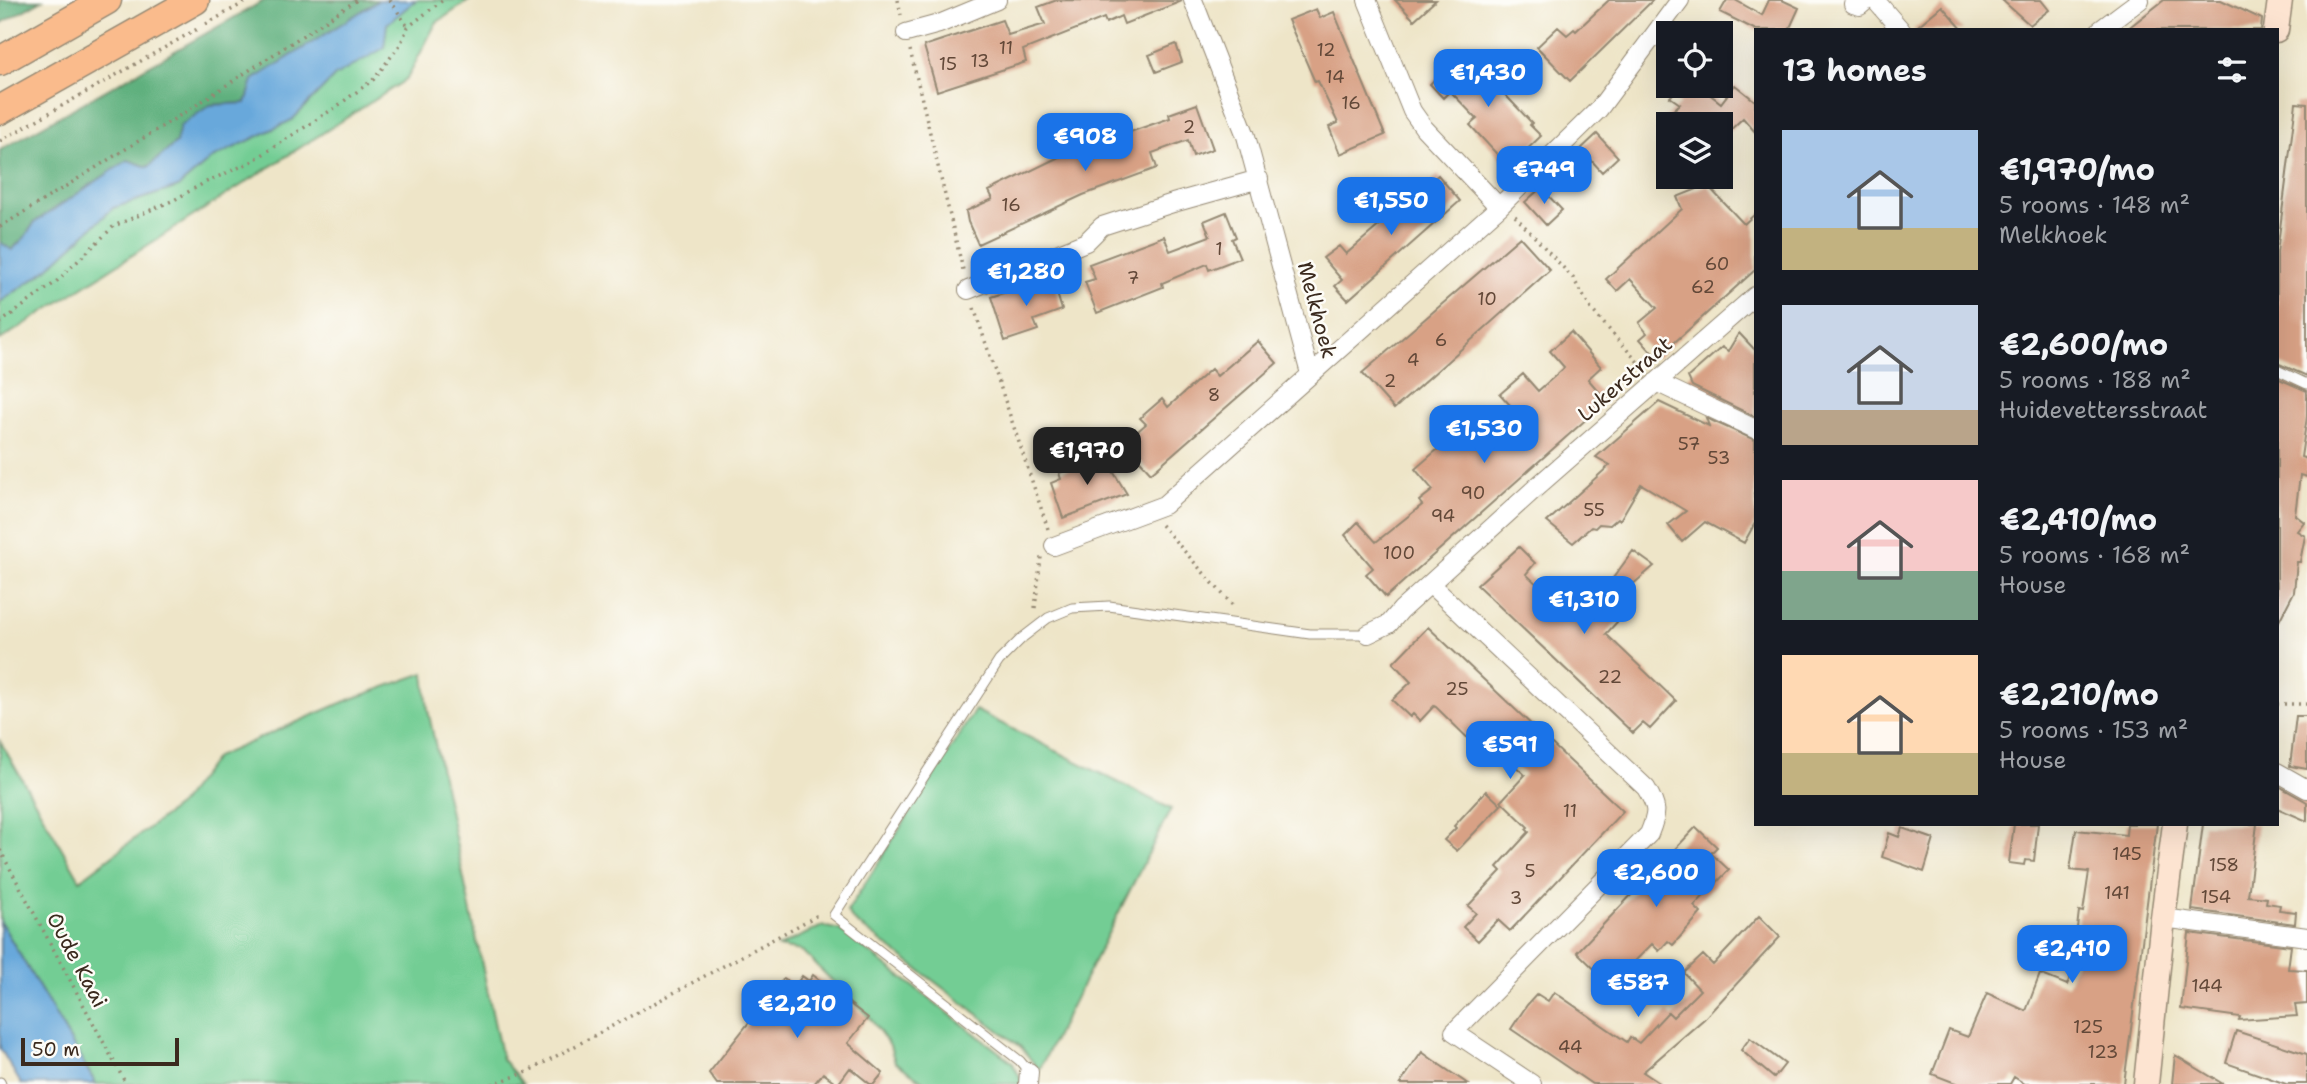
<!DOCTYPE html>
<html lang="en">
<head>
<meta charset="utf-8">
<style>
  :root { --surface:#171b24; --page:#242831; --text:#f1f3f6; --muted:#9ea1a6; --accent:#1a73e8 }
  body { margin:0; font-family:"Shantell Sans",sans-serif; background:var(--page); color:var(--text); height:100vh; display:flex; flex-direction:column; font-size:26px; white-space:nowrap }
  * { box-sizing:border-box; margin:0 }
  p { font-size:23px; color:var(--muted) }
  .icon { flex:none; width:38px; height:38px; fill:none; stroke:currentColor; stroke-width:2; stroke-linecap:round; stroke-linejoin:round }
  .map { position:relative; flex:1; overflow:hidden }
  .drawer { position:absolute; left:1754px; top:28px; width:525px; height:798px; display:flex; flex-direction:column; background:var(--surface); border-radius:0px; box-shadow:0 7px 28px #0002 }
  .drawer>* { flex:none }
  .fabs { position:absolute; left:1656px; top:21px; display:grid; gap:14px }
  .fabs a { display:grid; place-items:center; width:77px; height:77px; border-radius:0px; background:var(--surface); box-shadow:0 7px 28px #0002; font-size:35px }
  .scale { position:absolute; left:21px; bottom:18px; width:158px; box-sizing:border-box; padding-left:7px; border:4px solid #3b2a1e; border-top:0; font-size:19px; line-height:24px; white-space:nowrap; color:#3b2a1e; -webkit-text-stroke:5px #fdfcf7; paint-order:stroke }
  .price { position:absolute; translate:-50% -60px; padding:0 16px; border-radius:14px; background:var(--accent); color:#fff; font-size:23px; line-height:46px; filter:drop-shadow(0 2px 4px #0008) }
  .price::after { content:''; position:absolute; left:50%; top:42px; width:21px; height:16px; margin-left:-10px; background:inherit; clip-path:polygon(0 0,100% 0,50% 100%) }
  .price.selected { background:#222; color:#fff }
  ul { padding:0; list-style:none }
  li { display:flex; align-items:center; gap:21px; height:175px; padding:0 28px }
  li span { display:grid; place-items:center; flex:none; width:196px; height:140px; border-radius:0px; color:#555 }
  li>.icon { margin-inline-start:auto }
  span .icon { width:84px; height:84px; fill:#fffc; stroke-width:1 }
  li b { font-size:30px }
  h2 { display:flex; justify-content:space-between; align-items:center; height:84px; padding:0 28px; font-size:30px }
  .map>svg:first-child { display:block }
  .green { fill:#73cd94; stroke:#577c59; stroke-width:2 }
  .forest { fill:#5eb07e; stroke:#4c6d4e; stroke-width:2 }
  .water { fill:#68a8db; stroke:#52697c; stroke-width:2 }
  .building { fill:#d8a185 }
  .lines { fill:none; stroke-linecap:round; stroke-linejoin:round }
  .lane-casing { stroke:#948873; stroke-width:11 }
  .street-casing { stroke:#948873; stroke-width:20 }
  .secondary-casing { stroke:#948873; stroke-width:27 }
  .primary-casing { stroke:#948873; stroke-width:31 }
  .path { stroke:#948873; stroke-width:3.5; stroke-dasharray:2 5; stroke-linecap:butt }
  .lane { stroke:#fff; stroke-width:9 }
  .street { stroke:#fff; stroke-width:18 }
  .secondary { stroke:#fde4d1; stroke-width:24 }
  .primary { stroke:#fabb8c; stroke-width:28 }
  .labels { text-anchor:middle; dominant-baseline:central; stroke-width:5; stroke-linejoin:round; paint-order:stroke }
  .number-label { font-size:18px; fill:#624838 }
  .street-label { font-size:21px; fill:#3b2a1e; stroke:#fdfcf7 }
</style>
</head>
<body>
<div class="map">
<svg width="2307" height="1084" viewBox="0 0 2307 1084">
  <rect width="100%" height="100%" fill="#fdfcf7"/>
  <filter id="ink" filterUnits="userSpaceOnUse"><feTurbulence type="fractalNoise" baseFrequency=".0143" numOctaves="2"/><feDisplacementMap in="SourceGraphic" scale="14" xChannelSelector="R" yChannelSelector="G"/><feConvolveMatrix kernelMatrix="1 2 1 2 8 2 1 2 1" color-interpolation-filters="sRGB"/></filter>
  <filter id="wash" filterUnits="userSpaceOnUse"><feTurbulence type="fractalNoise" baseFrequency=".00686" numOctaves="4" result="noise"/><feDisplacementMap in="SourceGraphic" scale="28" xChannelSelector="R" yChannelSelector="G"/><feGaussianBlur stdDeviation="1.57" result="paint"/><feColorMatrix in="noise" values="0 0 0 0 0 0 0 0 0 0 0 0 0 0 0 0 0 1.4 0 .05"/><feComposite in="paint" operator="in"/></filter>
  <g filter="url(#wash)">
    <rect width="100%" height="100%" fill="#eee5c8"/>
    <path class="green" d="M416 0H470L436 23 407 79 0 340V302L45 271 113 208 178 187 212 158 292 120 335 76 383 48 386 24Z
      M424 673 428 710 502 1059 523 1084H96L0 921V741L80 880 179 805 216 757 346 701Z
      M975 710 1171 809 1039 1070 1021 1047 853 920 847 912Z
      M822 926 840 930 1012 1062 1020 1077 1021 1084H927L895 1062 890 1046 869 1017 802 951 778 947Z"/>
    <path class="forest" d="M0 0H42L0 24Z
      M265 0H379L254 80 246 103 210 105 176 143 148 167 128 160 35 222 24 238 11 250 0 242V150Z"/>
    <path class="water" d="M379 0H416L387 24 384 48 335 76 292 120 212 158 178 187 113 208 45 271 0 302V242L12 250 24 238 35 222 128 160 148 167 176 143 180 126 210 105 246 103 253 80Z
      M0 921 96 1084H21L0 1048Z"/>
    <g id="blocks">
      <path class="building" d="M1057 0 1182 1 1124 24 1121 16 1106 23 1104 18 1023 50 1026 62 937 91 924 46 1002 20 1008 35 1045 24 1038 7Z
        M1395 0H1436L1414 20Z
        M1609 0H1653L1570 81 1537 47 1558 27 1567 35 1574 29 1576 31Z
        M1727 0H1735L1762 15 1769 0H1782L1799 8 1789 30H1756L1720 12Z
        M2002 0H2041L2049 10 2030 25Z
        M2164 0H2221L2262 19 2261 30H2126Z
        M1942 6 1963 30H1913Z
        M1316 9 1320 18 1334 12 1385 135 1340 154 1329 127 1338 123 1318 81 1315 82 1288 20Z
        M1176 44 1182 62 1156 72 1149 55Z
        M1459 55 1469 66 1473 61 1532 123 1530 125 1541 136 1516 160 1513 158 1506 164 1470 125 1477 119 1450 91 1443 98 1430 84Z
        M1735 85 1755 101V132L1743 118 1725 135 1720 129V124H1658L1680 104 1670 97 1680 86H1699L1721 103Z
        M2296 103 2307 104V376L2277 363V252Z
        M1197 104 1213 149 1193 156 1188 140 1152 153 1157 168 1083 195 978 244 968 222 966 211 993 199 989 191 1059 157 1170 118 1169 114Z
        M1597 134 1618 157 1602 172 1581 149Z
        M1438 175 1460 201 1348 300 1335 286 1342 280 1323 258 1339 246 1346 254Z
        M1707 185 1744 224 1755 214V270L1657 358 1640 339 1647 333 1639 323 1657 308 1630 279 1617 291 1606 279 1682 209 1677 197Z
        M1541 188 1562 210 1546 225 1525 202Z
        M1226 212 1236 237 1232 239 1240 258 1209 270 1207 264 1162 283 1163 287 1097 313 1085 282 1095 279 1089 264 1164 236 1170 251 1210 236 1204 221Z
        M1520 237 1550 270 1394 409 1362 373Z
        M1052 277 1062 310 1034 320 1038 330 1005 341 991 297Z
        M1571 332 1601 367 1588 379 1607 401 1386 597 1366 574 1373 568 1345 535 1358 522 1376 542 1422 505 1419 501 1433 490 1415 469 1476 416 1486 428 1510 405 1500 394 1523 374 1538 391 1563 369 1564 367 1550 351Z
        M1739 333 1755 350V417L1692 386 1688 377 1722 347 1728 351Z
        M1258 341 1277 363 1151 473 1124 443 1146 424 1140 418 1162 399 1168 407 1211 369 1217 376Z
        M2277 378 2307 391V417L2301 457 2307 459V477L2300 475 2295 515 2304 522 2297 531 2305 536 2300 562H2297L2294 592 2277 625Z
        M1659 402 1709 426 1706 418 1755 440V523L1744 543 1705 522 1682 542 1668 525 1686 511 1641 484 1620 520 1618 518 1610 525 1599 524 1595 528 1591 527 1573 543 1547 522 1610 465 1596 457Z
        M1103 455 1127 494 1063 518 1051 483 1061 479 1059 473Z
        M1519 547 1535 563 1526 574 1556 602 1563 594 1575 605 1593 585 1602 593 1633 551 1654 566 1616 599 1628 610 1606 634 1676 701 1650 729 1643 723 1633 733 1477 585Z
        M1428 627 1623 811 1510 931 1498 920 1478 941 1463 927 1476 913 1468 906 1501 871 1497 867 1529 832 1526 829 1528 827 1501 801 1525 775 1495 747 1486 756 1436 707 1434 706 1420 721 1413 714 1410 717 1392 700 1411 682 1393 663Z
        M2296 716H2307V769L2290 766Z
        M2277 785 2307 802V821L2277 808Z
        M1486 791 1501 805 1457 851 1444 840 1456 828 1454 826Z
        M2014 824H2038L2034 861 2025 860 2024 865 2009 863Z
        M2127 824H2157L2124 1084H2025L2014 1077 2010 1084H1958L1932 1074 1949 1030 1968 1037 1987 993 2026 1011 2040 974 2067 985 2079 955 2072 953 2075 945 2079 911 2083 912 2089 872 2070 870 2076 830 2126 835Z
        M2203 824H2257L2248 896 2267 898 2266 903 2280 905 2279 910 2296 912 2295 924 2192 910Z
        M1696 827 1717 847 1711 853 1729 870 1694 906 1701 913 1673 945 1668 941 1659 951 1652 944 1625 971 1628 975 1615 989 1577 952Z
        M1902 828 1934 839 1924 872 1882 857 1889 833 1899 837Z
        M1759 916 1780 937 1704 1019 1643 1072 1661 1084H1592L1511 1029 1527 1005 1537 994 1548 1001 1554 992 1627 1042 1630 1037 1639 1043 1668 1012 1673 1017 1700 990 1684 973 1703 955 1713 965Z
        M2189 933 2291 946 2288 969 2307 970V1004L2295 1005 2297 1016 2239 1020 2240 1017 2181 1009Z
        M813 975 868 1018 848 1043 883 1073 874 1084H870L850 1068 838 1084 823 1073 814 1084H717L709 1073 784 978 795 986 802 976 809 981Z
        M2236 1031 2307 1054V1084H2286L2226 1063Z
        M1750 1038 1785 1064 1774 1078 1741 1050Z
        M1422 1052 1440 1065 1468 1084H1400Z
        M2175 1055 2223 1084H2172Z"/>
    </g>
  </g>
  <g filter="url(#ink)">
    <use href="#blocks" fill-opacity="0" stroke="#948873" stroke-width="2"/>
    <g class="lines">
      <defs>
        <path id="lane" d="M2277 370 2307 384
          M1029 1072 1020 1061 834 915 999 661 1022 638 1048 618 1072 608 1109 606 1310 634H1368
          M0 1082 1 1084"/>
        <path id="street" d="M1193 0 1246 136 1310 374
          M1367 0 1412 111 1424 128 1499 207
          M1875 0 1901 30
          M1853 4 1860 6 1867 0
          M2100 30 2140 0
          M906 33 939 24 997 0
          M968 290 1086 242 1102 226 1173 203 1259 179
          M1656 382 1755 429
          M1054 546 1164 505 1499 207 1599 109 1680 0
          M1430 584 1646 788C1658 808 1658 812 1649 834L1454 1032 1532 1084
          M1368 634 1389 624 1401 610 1540 484 1755 296
          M2277 772 2307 789
          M2163 918 2307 937
          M1028 1084 1029 1072"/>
        <path id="secondary" d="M2276 30 2280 0
          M2146 1084 2163 918 2175 824"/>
        <path id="primary" d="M0 61 107 0
          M0 110 195 0"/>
      </defs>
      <use href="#lane" class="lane-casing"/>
      <use href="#street" class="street-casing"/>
      <use href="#secondary" class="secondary-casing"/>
      <use href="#primary" class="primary-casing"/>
      <path class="path" d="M390 0 408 27
        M898 0 901 15
        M206 24 249 0
        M910 50 964 274
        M0 141 199 28
        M1515 216 1573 278 1591 309 1643 368
        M0 227 187 111 357 0
        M974 308 1048 529
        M0 323 56 282 114 226 174 200 204 183 251 162 336 107 374 79 400 45 408 27 443 0
        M1161 525 1235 608
        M1035 608 1041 557
        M2277 704H2307
        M0 850 126 1084
        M492 1084 525 1073 816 916H821"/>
      <use href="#lane" class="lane"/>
      <use href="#street" class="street"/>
      <use href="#secondary" class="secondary"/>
      <use href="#primary" class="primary"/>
    </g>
  </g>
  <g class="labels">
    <g class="number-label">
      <text x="1006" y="48">11</text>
      <text x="1326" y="50">12</text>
      <text x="980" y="61">13</text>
      <text x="948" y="64">15</text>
      <text x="1335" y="77">14</text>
      <text x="1351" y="103">16</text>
      <text x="1189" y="127">2</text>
      <text x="1011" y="205">16</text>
      <text x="1219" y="249">1</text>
      <text x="1717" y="264">60</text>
      <text x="1133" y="278">7</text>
      <text x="1703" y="287">62</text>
      <text x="1487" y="299">10</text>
      <text x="1441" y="340">6</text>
      <text x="1413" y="360">4</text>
      <text x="1390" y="381">2</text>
      <text x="1214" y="395">8</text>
      <text x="1689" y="444">57</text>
      <text x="1719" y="458">53</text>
      <text x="1473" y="493">90</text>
      <text x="1594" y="510">55</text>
      <text x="1443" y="516">94</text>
      <text x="1399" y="553">100</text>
      <text x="1610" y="677">22</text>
      <text x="1457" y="689">25</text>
      <text x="1570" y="811">11</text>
      <text x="2127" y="854">145</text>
      <text x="2224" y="865">158</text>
      <text x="1530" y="871">5</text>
      <text x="2117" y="893">141</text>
      <text x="2216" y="897">154</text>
      <text x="1516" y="898">3</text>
      <text x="2207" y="986">144</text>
      <text x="2088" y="1027">125</text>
      <text x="1570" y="1047">44</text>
      <text x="2103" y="1052">123</text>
    </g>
    <g class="street-label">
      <text transform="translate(1317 310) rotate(75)">Melkhoek</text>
      <text transform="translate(1625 379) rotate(-41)">Lukerstraat</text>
      <text transform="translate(77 960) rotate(62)">Oude Kaai</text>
    </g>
  </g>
</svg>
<div class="fabs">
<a><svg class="icon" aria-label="locate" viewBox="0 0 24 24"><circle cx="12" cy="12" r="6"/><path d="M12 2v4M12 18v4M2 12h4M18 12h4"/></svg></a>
<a><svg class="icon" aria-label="layers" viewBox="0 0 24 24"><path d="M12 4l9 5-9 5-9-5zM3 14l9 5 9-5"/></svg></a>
</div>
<div class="scale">50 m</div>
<b class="price" style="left:1488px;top:109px">€1,430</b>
<b class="price" style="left:1085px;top:173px">€908</b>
<b class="price" style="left:1544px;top:206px">€749</b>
<b class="price" style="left:1391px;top:237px">€1,550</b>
<b class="price" style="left:1026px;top:308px">€1,280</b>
<b class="price" style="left:1484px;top:465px">€1,530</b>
<b class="price selected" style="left:1087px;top:487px">€1,970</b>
<b class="price" style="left:1584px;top:636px">€1,310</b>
<b class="price" style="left:1510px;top:781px">€591</b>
<b class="price" style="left:1656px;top:909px">€2,600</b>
<b class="price" style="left:2072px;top:985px">€2,410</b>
<b class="price" style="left:1638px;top:1019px">€587</b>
<b class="price" style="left:797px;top:1040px">€2,210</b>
<section class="drawer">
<h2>13 homes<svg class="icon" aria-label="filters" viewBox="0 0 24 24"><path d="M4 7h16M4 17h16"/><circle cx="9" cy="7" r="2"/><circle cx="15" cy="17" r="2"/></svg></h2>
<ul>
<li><span style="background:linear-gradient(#a9c7e8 70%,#c2b280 0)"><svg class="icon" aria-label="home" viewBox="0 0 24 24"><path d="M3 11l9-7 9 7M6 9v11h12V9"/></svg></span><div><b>€1,970/mo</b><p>5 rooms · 148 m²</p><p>Melkhoek</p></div></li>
<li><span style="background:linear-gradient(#c9d6e8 75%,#b9a48a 0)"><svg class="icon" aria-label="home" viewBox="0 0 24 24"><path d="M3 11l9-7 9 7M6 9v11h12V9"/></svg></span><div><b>€2,600/mo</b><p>5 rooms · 188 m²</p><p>Huidevettersstraat</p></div></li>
<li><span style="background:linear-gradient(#f6c9c9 65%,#7fa58c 0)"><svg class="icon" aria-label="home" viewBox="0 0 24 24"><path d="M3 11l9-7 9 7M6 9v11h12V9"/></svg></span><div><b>€2,410/mo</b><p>5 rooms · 168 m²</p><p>House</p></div></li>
<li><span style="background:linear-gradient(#ffd9b3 70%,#c2b280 0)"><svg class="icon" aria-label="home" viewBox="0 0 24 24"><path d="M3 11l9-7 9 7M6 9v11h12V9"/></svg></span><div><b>€2,210/mo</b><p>5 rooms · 153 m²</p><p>House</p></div></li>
</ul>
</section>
</div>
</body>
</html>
